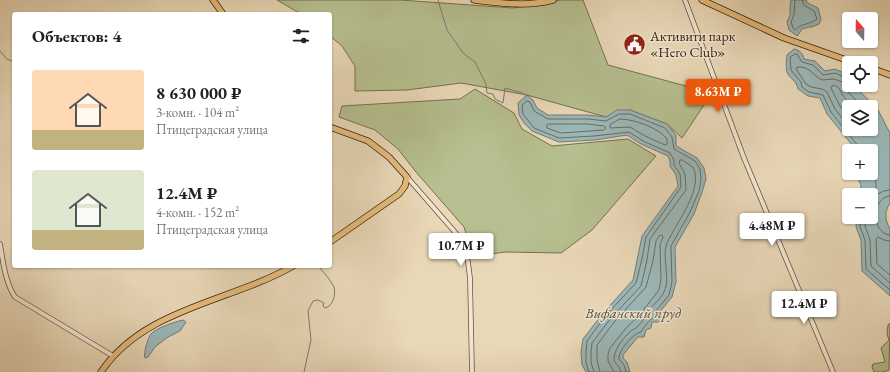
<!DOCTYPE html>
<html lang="ru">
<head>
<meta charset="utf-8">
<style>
  :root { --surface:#fff; --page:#f2f2f2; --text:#202124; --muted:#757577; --accent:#ea580c }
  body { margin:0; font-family:"EB Garamond",serif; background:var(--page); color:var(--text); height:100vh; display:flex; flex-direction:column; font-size:15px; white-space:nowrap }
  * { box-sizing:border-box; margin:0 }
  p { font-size:13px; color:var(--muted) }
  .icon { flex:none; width:22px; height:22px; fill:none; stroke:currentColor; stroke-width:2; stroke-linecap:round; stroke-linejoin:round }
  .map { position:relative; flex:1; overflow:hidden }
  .drawer { position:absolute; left:12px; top:12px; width:320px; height:256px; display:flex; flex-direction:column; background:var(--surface); border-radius:4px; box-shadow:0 1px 3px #0004 }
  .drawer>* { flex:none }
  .needle { width:26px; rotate:340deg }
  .tools { position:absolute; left:842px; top:12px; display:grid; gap:8px }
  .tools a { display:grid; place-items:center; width:36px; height:36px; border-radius:4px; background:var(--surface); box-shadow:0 1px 3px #0004; font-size:20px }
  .price { position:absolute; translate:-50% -34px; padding:0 9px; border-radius:4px; background:#fff; color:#222; font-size:13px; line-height:26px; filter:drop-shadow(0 1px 2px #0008) }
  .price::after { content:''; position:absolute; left:50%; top:24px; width:12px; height:9px; margin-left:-6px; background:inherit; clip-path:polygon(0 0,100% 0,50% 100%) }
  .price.current { background:var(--accent); color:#fff }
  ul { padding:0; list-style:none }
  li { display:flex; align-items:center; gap:12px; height:100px; padding:0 20px }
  li span { display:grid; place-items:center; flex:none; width:112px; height:80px; border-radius:4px; color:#555 }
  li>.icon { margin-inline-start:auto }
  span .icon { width:48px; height:48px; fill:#fffc; stroke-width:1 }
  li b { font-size:17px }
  h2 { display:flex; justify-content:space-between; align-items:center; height:48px; padding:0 20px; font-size:17px }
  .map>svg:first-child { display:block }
  .green { fill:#b6bf8f; stroke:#787050 }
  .water { fill:#9bb8b9; stroke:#757c75; fill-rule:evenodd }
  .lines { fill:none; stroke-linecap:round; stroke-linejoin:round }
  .shore { stroke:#6b6c64; stroke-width:1 }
  .stream { stroke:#757c75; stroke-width:1 }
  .minor-casing { stroke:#664f3a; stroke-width:5.5 }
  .major-casing { stroke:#3b2110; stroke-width:7 }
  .minor { stroke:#f1e6d1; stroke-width:4 }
  .major { stroke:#e4bc7c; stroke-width:5.5 }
  .labels { text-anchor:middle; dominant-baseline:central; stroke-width:3; stroke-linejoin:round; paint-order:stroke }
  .poi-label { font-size:14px; fill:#3b2110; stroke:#f1e6d1; text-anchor:start }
  .water-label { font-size:15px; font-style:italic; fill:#584e43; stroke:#f1e6d1 }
</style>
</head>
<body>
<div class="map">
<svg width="890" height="372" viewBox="0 0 890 372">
  <rect width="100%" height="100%" fill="#e9d8b8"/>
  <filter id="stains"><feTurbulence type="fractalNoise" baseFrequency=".005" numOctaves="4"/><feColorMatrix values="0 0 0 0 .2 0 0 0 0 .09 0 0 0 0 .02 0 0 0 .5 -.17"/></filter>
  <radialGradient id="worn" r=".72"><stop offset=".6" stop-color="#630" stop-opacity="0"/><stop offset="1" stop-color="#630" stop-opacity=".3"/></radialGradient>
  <path class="green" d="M277 0H400L513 8 561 0H583L608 65 712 93 682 138 667 124 630 110 606 117 527 95 461 83 407 90 355 91V66L342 46 330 36V14H301Z
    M475 89 514 113 522 129 552 146 628 139 656 156 592 230 561 253 506 252 473 256 464 227 416 172 398 149 375 130 339 117 342 106 460 99Z
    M890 323 889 370 883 372H874L872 367 873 364 885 362 881 348 889 340 887 334 888 325Z"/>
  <path class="water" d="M791 0H807L806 2 818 8 821 19 819 24 812 27H809L802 29 798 35 797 36 789 30 787 22 790 15V6Z
    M794 49C800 50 803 54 804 59L815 61 825 71 835 69 849 75V85H853L877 108 890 133V203C884 212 885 220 890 229V296L862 271 861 240 856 227 857 217H871V195H860L861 185 858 179V173H871V151H857L827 114 820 98 808 96 798 89C797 81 789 78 787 72 786 69 786 58 787 55ZM849 107H871V129H849Z
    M527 95 533 100 537 108 548 115H588L606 117 617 110H630L667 124 676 135V146L697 158 704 168 706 179 702 192 694 214 675 247 676 282 672 297 658 314 660 322H652L651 328 646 330 644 337H638L623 355V358L627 362 630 372H586L582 365 581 352 583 339 604 312 633 280 642 236 678 186 676 175 670 166V161L668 156 641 144 627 135 595 140 559 142 532 131 524 123 519 115 518 103Z
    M183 320 186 322 180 331 168 337 155 347 148 357 145 358C143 354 148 337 151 334 154 329 177 321 183 320Z"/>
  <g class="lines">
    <path class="shore" d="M795 0 794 15 791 22 793 28 795 30C802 23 809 25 817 19L814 11 804 5 802 0
      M849 79 835 73 823 75 813 65 802 62 797 54H795L790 57 791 70 801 82 802 87 809 92 823 95 831 112 859 147 860 151
      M849 117 840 106 831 88 832 86 834 85 839 88 843 96 854 107
      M620 119C634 119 659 128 667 139V144L665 145 645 136 630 127 610 128V125Z
      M549 124H588L604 126 606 128 604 130 561 133 547 128V125Z
      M849 127 835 109 827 92 822 89 811 87 806 84 796 69 797 67C810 66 812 75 822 80L834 79 845 83 848 92 863 107
      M871 166 876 183V193L878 194 884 191 890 190
      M890 196C871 197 871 234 890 235
      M861 217 860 227 865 240 866 269 890 290
      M866 217 865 226 870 240 871 266 890 283
      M890 241 884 240 878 237 876 239 877 264 890 275
      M589 372 586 363V352L587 341 607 314 636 283 642 259 646 237 681 187 680 174 674 165V160L670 153 643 141 629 132 594 136 559 138 534 128 523 114 522 105 527 101 530 102 534 111 548 119H588L606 121 619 114H630L665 128 672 137 674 149 695 161 700 169 701 179 699 191 690 212 671 246 672 282 669 295 655 312 654 317C650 319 643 328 641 332 633 333 618 351 619 359L624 365 626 372
      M594 372 591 362V352L592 343 611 318 641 286 647 260 650 239 686 190 685 174 679 163 680 160H682L693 167C704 189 676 223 667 243 661 257 672 280 663 294 660 299 655 303 651 308 647 314 643 322 637 327 636 329 633 329 632 330 624 337 613 350 614 361L619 367 621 372
      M600 372 597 360V345L615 321 646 287 653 261 656 241 659 236 662 235 663 237 660 245 661 280 659 290 638 317 627 327 610 348 608 354V361L614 372"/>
    <path class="stream" d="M438 0 447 30 463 53 475 62 486 84 487 93 493 94 495 99 503 103 505 88 522 93 527 96
      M0 51 7 59 14 62
      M304 372 311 340 308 311 313 301 318 300 324 303 323 306 325 308C333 306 336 295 334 287 331 281 323 271 318 266"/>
    <defs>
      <path id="minor" d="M685 0 744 158 833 372
        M407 177 461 239 468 262 470 278 472 372
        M0 244C3 261 5 282 15 297L113 356"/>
      <path id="major" d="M213 0 223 14
        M474 0C500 3 527 7 553 0
        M702 0 784 38 855 63
        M871 68 890 75
        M330 127 368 141 389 157 407 177 405 186 399 194 330 242
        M101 372C144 308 230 302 293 266"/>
    </defs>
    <use href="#minor" class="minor-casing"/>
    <use href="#major" class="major-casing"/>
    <use href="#minor" class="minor"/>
    <use href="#major" class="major"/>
  </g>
  <defs>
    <symbol id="civic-disc" viewBox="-11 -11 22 22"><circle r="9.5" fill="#8f2418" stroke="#f1e6d1"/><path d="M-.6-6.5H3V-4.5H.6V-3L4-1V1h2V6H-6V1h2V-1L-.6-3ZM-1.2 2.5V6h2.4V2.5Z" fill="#fff"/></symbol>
  </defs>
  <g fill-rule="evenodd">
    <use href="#civic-disc" x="622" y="32" width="25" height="25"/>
  </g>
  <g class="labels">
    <g class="poi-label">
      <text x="650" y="36">Активити парк<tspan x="650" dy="16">«Hero Club»</tspan></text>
    </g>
    <g class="water-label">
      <text x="633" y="312">Вифанский пруд</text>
    </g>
  </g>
  <rect width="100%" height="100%" filter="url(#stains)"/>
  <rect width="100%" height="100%" fill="url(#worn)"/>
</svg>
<div class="tools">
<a><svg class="needle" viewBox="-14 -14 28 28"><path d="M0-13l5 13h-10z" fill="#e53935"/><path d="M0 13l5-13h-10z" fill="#757577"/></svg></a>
<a><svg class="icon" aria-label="locate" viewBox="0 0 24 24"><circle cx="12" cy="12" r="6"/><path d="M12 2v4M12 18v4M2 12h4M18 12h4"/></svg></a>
<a><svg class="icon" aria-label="layers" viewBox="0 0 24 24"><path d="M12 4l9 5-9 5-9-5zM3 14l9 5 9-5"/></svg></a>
<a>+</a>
<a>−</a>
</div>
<b class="price current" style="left:718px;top:113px">8.63M ₽</b>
<b class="price" style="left:772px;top:247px">4.48M ₽</b>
<b class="price" style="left:461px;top:267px">10.7M ₽</b>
<b class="price" style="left:804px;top:325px">12.4M ₽</b>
<section class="drawer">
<h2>Объектов: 4<svg class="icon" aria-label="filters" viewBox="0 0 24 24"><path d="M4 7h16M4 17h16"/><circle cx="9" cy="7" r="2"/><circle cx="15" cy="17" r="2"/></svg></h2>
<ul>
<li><span style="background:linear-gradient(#ffd9b3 75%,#c2b280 0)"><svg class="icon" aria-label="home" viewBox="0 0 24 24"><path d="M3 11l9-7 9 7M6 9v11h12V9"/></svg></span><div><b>8 630 000 ₽</b><p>3-комн. · 104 m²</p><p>Птицеградская улица</p></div></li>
<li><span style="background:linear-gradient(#dfe7d0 75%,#c2b280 0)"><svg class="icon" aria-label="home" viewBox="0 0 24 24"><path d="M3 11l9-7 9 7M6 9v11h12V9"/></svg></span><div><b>12.4M ₽</b><p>4-комн. · 152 m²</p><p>Птицеградская улица</p></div></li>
</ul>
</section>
</div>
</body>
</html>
